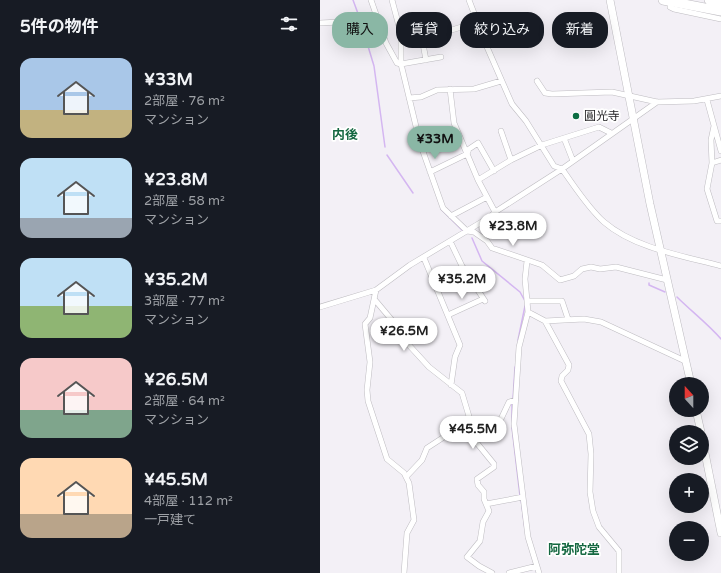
<!DOCTYPE html>
<html lang="ja">
<head>
<meta charset="utf-8">
<style>
  :root { --surface:#171b24; --page:#20242c; --text:#f1f3f6; --muted:#9ea1a6; --accent:#8ab7a5 }
  body { margin:0; font-family:"Varela Round","Noto Sans JP",sans-serif; background:var(--page); color:var(--text); height:100vh; display:flex; flex-direction:column; font-size:15px; white-space:nowrap }
  * { box-sizing:border-box; margin:0 }
  p { font-size:13px; color:var(--muted) }
  .icon { flex:none; width:22px; height:22px; fill:none; stroke:currentColor; stroke-width:2; stroke-linecap:round; stroke-linejoin:round }
  .map { position:relative; flex:1; overflow:hidden }
  .details { display:flex; flex-direction:column; background:var(--surface); width:320px }
  .details>* { flex:none }
  .guide { position:absolute; left:12px; top:12px; width:329px; height:36px; display:flex; gap:8px }
  .needle { width:26px; rotate:339deg }
  .controls { position:absolute; left:349px; top:377px; display:grid; gap:8px }
  .controls a { display:grid; place-items:center; width:40px; height:40px; border-radius:50%; background:var(--surface); box-shadow:0 4px 16px #0002; font-size:20px }
  .price { position:absolute; translate:-50% -34px; padding:0 9px; border-radius:14px; background:#fff; color:#222; font-size:13px; line-height:26px; filter:drop-shadow(0 1px 2px #0008) }
  .price::after { content:''; position:absolute; left:50%; top:24px; width:12px; height:9px; margin-left:-6px; background:inherit; clip-path:polygon(0 0,100% 0,50% 100%) }
  .price.active { background:var(--accent); color:#111 }
  ul { padding:0; list-style:none }
  li { display:flex; align-items:center; gap:12px; height:100px; padding:0 20px }
  li span { display:grid; place-items:center; flex:none; width:112px; height:80px; border-radius:12px; color:#555 }
  li>.icon { margin-inline-start:auto }
  span .icon { width:48px; height:48px; fill:#fffc; stroke-width:1 }
  li b { font-size:17px }
  h2 { display:flex; justify-content:space-between; align-items:center; height:48px; padding:0 20px; font-size:17px }
  .chip { padding:0 14px; border-radius:16px; background:var(--surface); box-shadow:0 4px 16px #0002; font-size:14px; line-height:36px }
  .chip.active { background:var(--accent); color:#111 }
  main { display:flex; flex:1; min-height:0 }
  .map>svg:first-child { display:block }
  .lines { fill:none; stroke-linecap:round; stroke-linejoin:round }
  .stream { stroke:#d4b6f1; stroke-width:1.5 }
  .street-casing { stroke:#bebcc1; stroke-width:6 }
  .secondary-casing { stroke:#bebcc1; stroke-width:8 }
  .highway-casing { stroke:#bebcc1; stroke-width:10 }
  .street { stroke:#fff; stroke-width:5 }
  .secondary { stroke:#fff; stroke-width:7 }
  .highway { stroke:#fff; stroke-width:9 }
  .poi-dot { fill:#0c6e43; stroke:#fff; stroke-width:1.5 }
  .labels { text-anchor:middle; dominant-baseline:central; stroke-width:3.5; stroke-linejoin:round; paint-order:stroke }
  .poi-label { font-size:12px; fill:#201f21; stroke:#fff; text-anchor:start }
  .neighbourhood-label { font-size:13px; font-weight:bold; fill:#156841; stroke:#fff }
</style>
</head>
<body>
<main>
<section class="details">
<h2>5件の物件<svg class="icon" aria-label="filters" viewBox="0 0 24 24"><path d="M4 7h16M4 17h16"/><circle cx="9" cy="7" r="2"/><circle cx="15" cy="17" r="2"/></svg></h2>
<ul>
<li><span style="background:linear-gradient(#a9c7e8 65%,#c2b280 0)"><svg class="icon" aria-label="home" viewBox="0 0 24 24"><path d="M3 11l9-7 9 7M6 9v11h12V9"/></svg></span><div><b>¥33M</b><p>2部屋 · 76 m²</p><p>マンション</p></div></li>
<li><span style="background:linear-gradient(#bfe0f5 75%,#9aa5b1 0)"><svg class="icon" aria-label="home" viewBox="0 0 24 24"><path d="M3 11l9-7 9 7M6 9v11h12V9"/></svg></span><div><b>¥23.8M</b><p>2部屋 · 58 m²</p><p>マンション</p></div></li>
<li><span style="background:linear-gradient(#bfe0f5 60%,#8fb573 0)"><svg class="icon" aria-label="home" viewBox="0 0 24 24"><path d="M3 11l9-7 9 7M6 9v11h12V9"/></svg></span><div><b>¥35.2M</b><p>3部屋 · 77 m²</p><p>マンション</p></div></li>
<li><span style="background:linear-gradient(#f6c9c9 65%,#7fa58c 0)"><svg class="icon" aria-label="home" viewBox="0 0 24 24"><path d="M3 11l9-7 9 7M6 9v11h12V9"/></svg></span><div><b>¥26.5M</b><p>2部屋 · 64 m²</p><p>マンション</p></div></li>
<li><span style="background:linear-gradient(#ffd9b3 70%,#b9a48a 0)"><svg class="icon" aria-label="home" viewBox="0 0 24 24"><path d="M3 11l9-7 9 7M6 9v11h12V9"/></svg></span><div><b>¥45.5M</b><p>4部屋 · 112 m²</p><p>一戸建て</p></div></li>
</ul>
</section>
<div class="map">
<svg width="401" height="573" viewBox="0 0 401 573">
  <rect width="100%" height="100%" fill="#f3f0f6"/>
  <g class="lines">
    <path class="stream" d="M33 0 40 19
      M41 23 54 66 65 147
      M67 155 93 193
      M121 209 142 230
      M152 238 162 261 200 292 205 301
      M329 283V285L345 292
      M357 297C371 311 388 324 401 339
      M198 340 205 306
      M193 399 195 367
      M192 425V403
      M192 428 200 496
      M201 499 205 529"/>
    <defs>
      <path id="street" d="M51 0 66 43 77 63 81 64 100 143 123 208 147 231 154 232 167 241 172 248 222 265 240 280 254 276 262 269 271 267 280 269 296 267 347 280
        M72 0 81 34V64L121 57
        M149 0 167 47 192 104 206 121 234 166 242 169C255 187 268 208 284 222 314 248 363 256 401 266
        M351 2 350 7 354 9 401 19
        M0 23 58 20
        M100 28 106 60
        M102 39 158 22
        M217 81 225 93 232 94 292 92 337 102 374 101 401 96
        M130 89 134 123 158 180 175 212
        M89 98 101 97 117 90 154 89 181 81
        M387 100 401 151
        M394 126 391 140 392 163 387 189 397 221H401
        M181 131 191 160
        M244 138 253 161
        M392 163 401 160
        M110 172 147 154 149 149 158 143 174 171
        M158 180 191 160 222 145 279 127 291 133
        M131 216 167 197
        M130 241 142 266 165 301
        M104 258 140 345 135 357 131 385
        M207 261 205 279 208 312 199 347 194 424 208 537 219 573
        M56 290 50 318 45 324 50 362 47 390 48 401 67 459 84 473 89 483 94 520 87 533 84 573
        M55 300 76 325 87 343 109 367 142 393 151 423 148 426 147 431 174 464V467L157 479 158 485 164 492V499L169 511 163 522 160 541 147 557 159 566 172 573
        M207 301H242L248 319
        M0 307 56 290 90 265 170 217 175 212 242 169 337 102
        M208 312 225 321 264 319 281 322 365 361
        M128 315 163 299
        M225 321 249 365 248 370 242 376 241 381 269 434 271 454 270 492 273 511 279 527 299 551V573
        M86 477 102 460 107 448 127 435 144 426 180 421 189 402 195 400
        M166 504 203 497
        M189 573 217 566"/>
      <path id="secondary" d="M290 0 330 204 371 384
        M376 410 381 432
        M382 438 401 533"/>
      <path id="highway" d="M343 0 401 11
        M389 0 401 2"/>
    </defs>
    <use href="#street" class="street-casing"/>
    <use href="#secondary" class="secondary-casing"/>
    <use href="#highway" class="highway-casing"/>
    <use href="#street" class="street"/>
    <use href="#secondary" class="secondary"/>
    <use href="#highway" class="highway"/>
  </g>
  <circle class="poi-dot" cx="256" cy="116" r="4"/>
  <g class="labels">
    <g class="poi-label">
      <text x="264" y="116">圓光寺</text>
    </g>
    <g class="neighbourhood-label">
      <text x="25" y="135">内後</text>
      <text x="254" y="550">阿弥陀堂</text>
    </g>
  </g>
</svg>
<div class="controls">
<a><svg class="needle" viewBox="-14 -14 28 28"><path d="M0-13l5 13h-10z" fill="#e53935"/><path d="M0 13l5-13h-10z" fill="#9ea1a6"/></svg></a>
<a><svg class="icon" aria-label="layers" viewBox="0 0 24 24"><path d="M12 4l9 5-9 5-9-5zM3 14l9 5 9-5"/></svg></a>
<a>+</a>
<a>−</a>
</div>
<b class="price active" style="left:115px;top:160px">¥33M</b>
<b class="price" style="left:193px;top:247px">¥23.8M</b>
<b class="price" style="left:142px;top:300px">¥35.2M</b>
<b class="price" style="left:84px;top:352px">¥26.5M</b>
<b class="price" style="left:153px;top:450px">¥45.5M</b>
<div class="guide">
<a class="chip active">購入</a>
<a class="chip">賃貸</a>
<a class="chip">絞り込み</a>
<a class="chip">新着</a>
</div>
</div>
</main>
</body>
</html>
